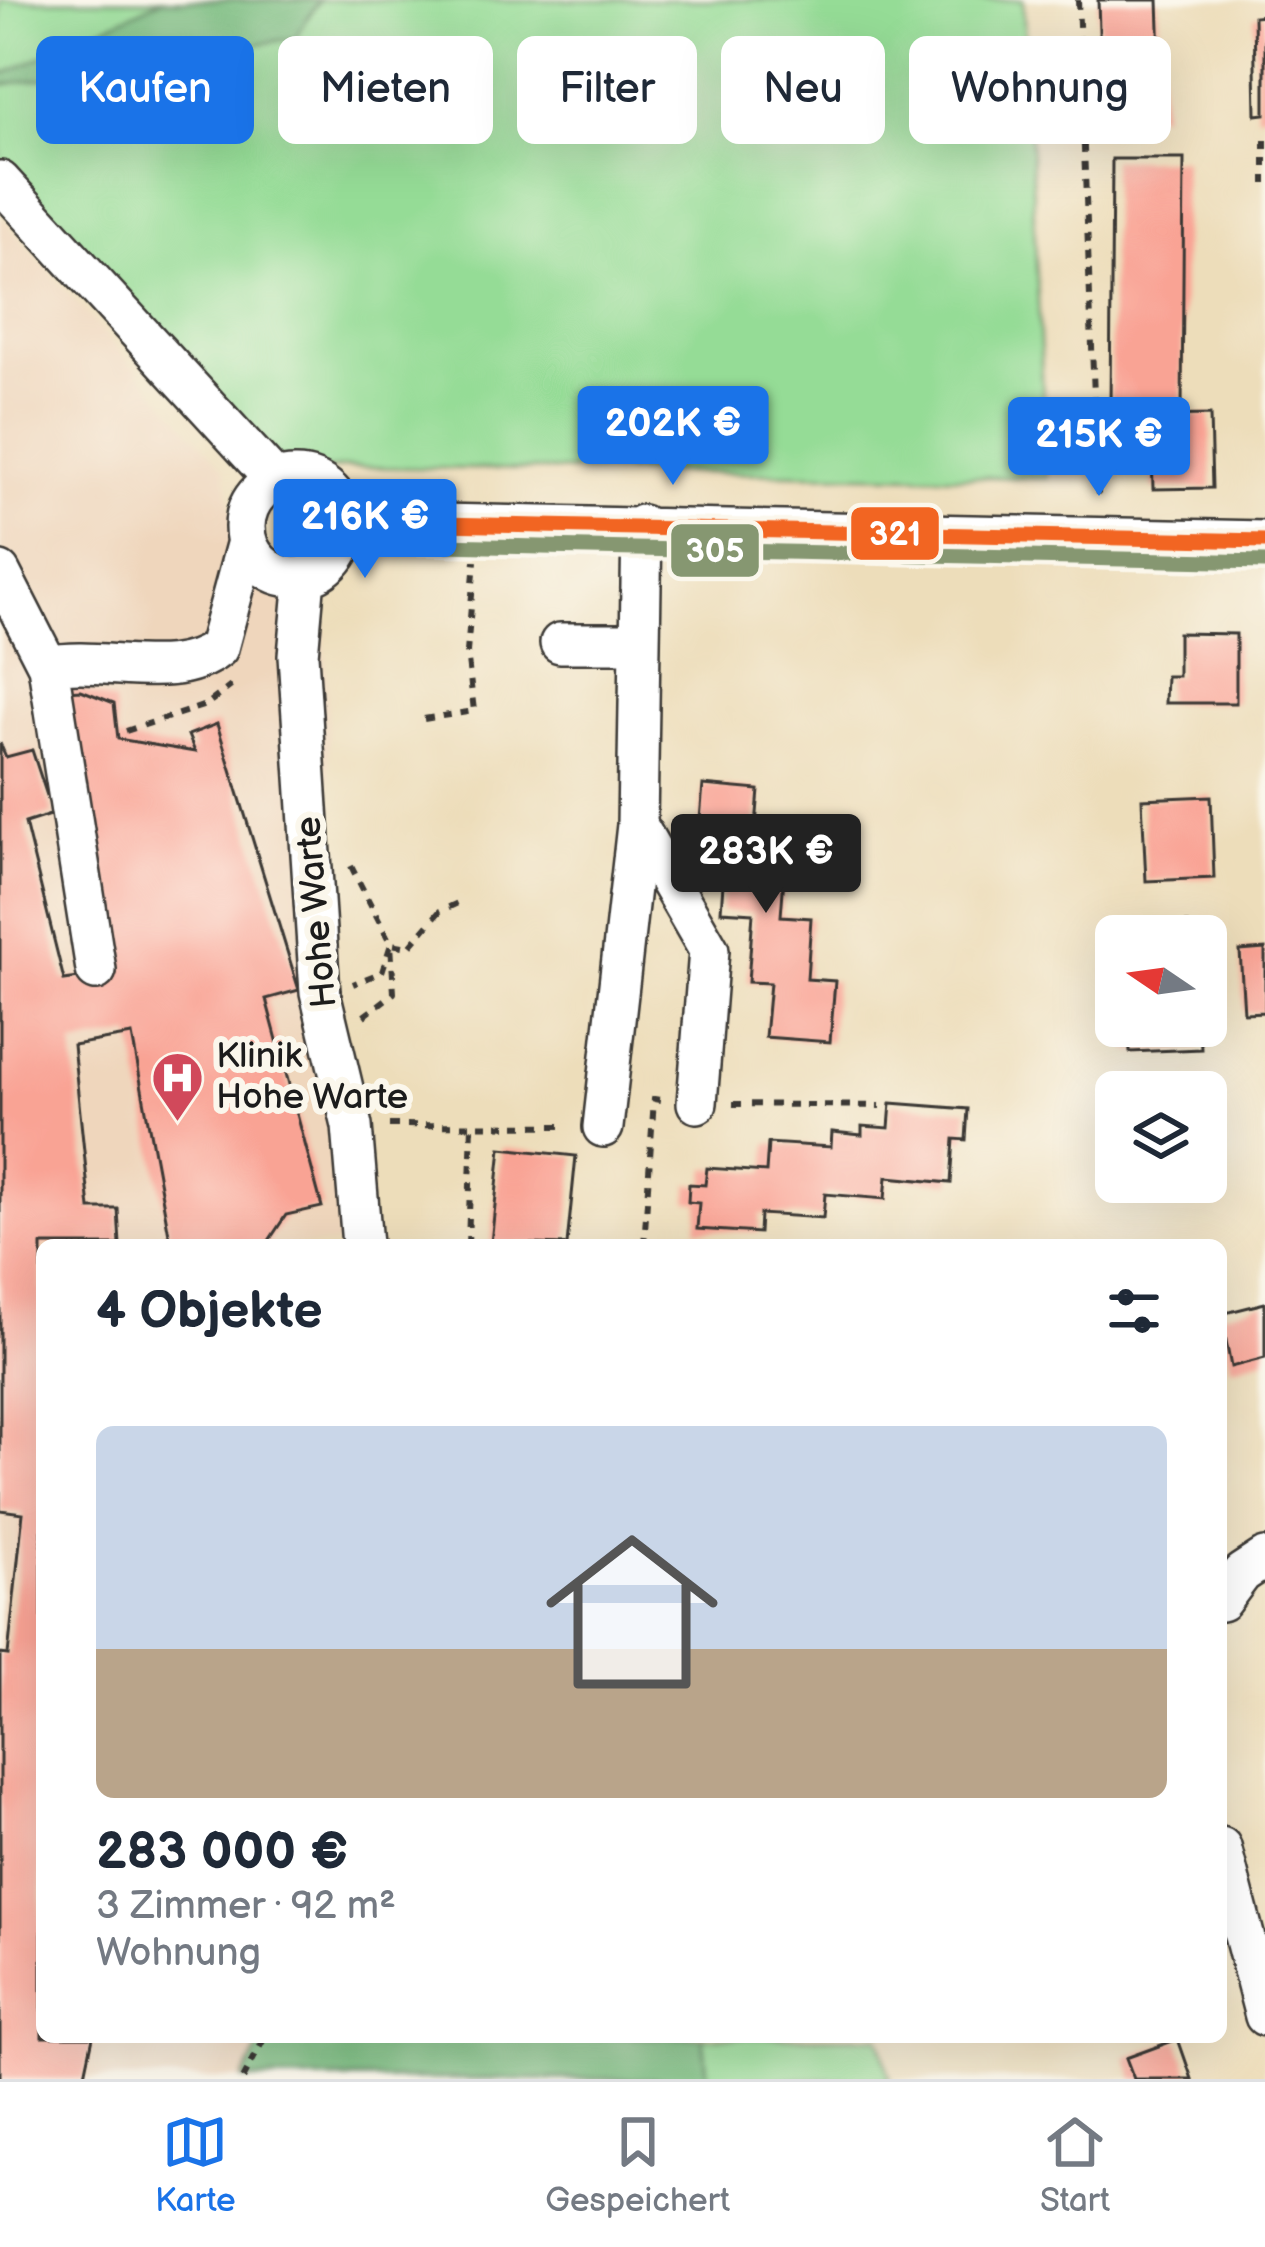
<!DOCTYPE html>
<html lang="de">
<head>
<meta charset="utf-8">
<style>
  :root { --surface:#fff; --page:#f2f2f3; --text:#1f2937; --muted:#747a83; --line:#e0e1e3; --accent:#1a73e8 }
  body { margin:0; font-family:"Balsamiq Sans",sans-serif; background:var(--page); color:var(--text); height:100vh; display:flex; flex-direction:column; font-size:45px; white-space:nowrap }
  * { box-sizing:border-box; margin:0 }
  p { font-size:39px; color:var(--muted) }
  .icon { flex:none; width:66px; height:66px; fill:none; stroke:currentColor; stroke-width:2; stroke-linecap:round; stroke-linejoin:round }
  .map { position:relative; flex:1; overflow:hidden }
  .details { position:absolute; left:36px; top:1239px; width:1191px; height:804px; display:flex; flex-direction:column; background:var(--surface); border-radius:18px; box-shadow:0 12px 48px #0002 }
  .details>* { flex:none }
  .banner { position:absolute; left:36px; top:36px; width:1194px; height:108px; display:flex; gap:24px }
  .needle { width:78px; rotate:283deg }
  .fabs { position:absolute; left:1095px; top:915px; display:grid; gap:24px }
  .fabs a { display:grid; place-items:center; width:132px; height:132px; border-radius:18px; background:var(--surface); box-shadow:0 12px 48px #0002; font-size:60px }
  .price { position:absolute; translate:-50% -102px; padding:0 27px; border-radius:12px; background:var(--accent); color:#fff; font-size:39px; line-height:78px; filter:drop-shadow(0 3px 6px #0008) }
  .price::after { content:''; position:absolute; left:50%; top:72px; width:36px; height:27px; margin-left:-18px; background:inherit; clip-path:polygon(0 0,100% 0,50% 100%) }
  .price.current { background:#222; color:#fff }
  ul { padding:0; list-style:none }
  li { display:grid; align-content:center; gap:24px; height:636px; padding:0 60px }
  li span { display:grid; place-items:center; height:372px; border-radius:18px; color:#555 }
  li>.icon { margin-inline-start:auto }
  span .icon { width:216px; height:216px; fill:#fffc; stroke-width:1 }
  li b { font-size:51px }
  h2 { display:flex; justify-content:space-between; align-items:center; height:144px; padding:0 60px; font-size:51px }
  .pill { padding:0 42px; border-radius:18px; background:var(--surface); box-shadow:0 12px 48px #0002; font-size:42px; line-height:108px }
  .pill.current { background:var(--accent); color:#fff }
  .menu { display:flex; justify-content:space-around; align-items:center; height:168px; border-top:3px solid var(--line); background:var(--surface); font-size:33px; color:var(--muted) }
  .menu a { display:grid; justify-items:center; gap:6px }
  .menu .current { color:var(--accent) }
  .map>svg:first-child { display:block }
  .built { fill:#efd6bc }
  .green { fill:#95dc96; stroke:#587c59; stroke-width:3 }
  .forest { fill:#78bc7f; stroke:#4a6c4e; stroke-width:3 }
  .building { fill:#f9a394 }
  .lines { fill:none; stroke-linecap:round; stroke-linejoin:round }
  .minor-casing { stroke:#3b3934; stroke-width:44 }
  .path { stroke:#3b3934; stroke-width:6; stroke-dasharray:9 9; stroke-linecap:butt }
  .minor { stroke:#fff; stroke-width:39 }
  .bus-1-casing { stroke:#fbf7ec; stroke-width:24 }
  .bus-2-casing { stroke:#fbf7ec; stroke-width:24 }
  .bus-1 { stroke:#f26522; stroke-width:15 }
  .bus-2 { stroke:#869771; stroke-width:15 }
  .labels { text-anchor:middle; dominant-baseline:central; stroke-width:12; stroke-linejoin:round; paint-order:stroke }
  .street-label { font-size:36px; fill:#1c1c1c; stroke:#fbf7ec }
  .poi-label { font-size:36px; fill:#1c1c1c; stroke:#fbf7ec; text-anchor:start }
  .line-badge { stroke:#fbf7ec; stroke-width:4.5 }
  .badge-label { font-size:33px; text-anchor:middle; font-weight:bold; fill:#fff }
</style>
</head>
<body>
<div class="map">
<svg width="1265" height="2079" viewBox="0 0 1265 2079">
  <rect width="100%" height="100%" fill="#fbf7ec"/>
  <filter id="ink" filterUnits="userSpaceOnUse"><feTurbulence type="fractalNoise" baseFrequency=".00833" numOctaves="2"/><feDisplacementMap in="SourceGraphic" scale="24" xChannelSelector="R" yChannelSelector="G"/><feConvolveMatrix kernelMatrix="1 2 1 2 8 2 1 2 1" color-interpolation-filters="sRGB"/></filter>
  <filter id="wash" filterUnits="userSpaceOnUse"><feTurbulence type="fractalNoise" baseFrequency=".004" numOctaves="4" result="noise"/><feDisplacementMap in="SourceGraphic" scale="48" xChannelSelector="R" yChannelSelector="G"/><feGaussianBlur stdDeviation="2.7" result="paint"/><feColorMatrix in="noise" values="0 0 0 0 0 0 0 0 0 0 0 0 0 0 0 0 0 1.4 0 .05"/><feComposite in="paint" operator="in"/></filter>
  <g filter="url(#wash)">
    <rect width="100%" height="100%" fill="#edddba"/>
    <path class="built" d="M0 216 225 470 240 569 324 602 337 1001 372 1245H42V2037H265L243 2079H0Z"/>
    <path class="green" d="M0 0H162L0 76Z
      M319 0H1023L1047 478 346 467 286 477 0 179V85L294 38Z
      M703 2037H879L890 2079H708Z"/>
    <path class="forest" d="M162 0H319L295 38 0 85V76Z
      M265 2037H703L708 2079H243Z"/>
    <g id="blocks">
      <path class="building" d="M1098 0H1158L1162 114 1102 117Z
        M1265 15V114L1256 115 1254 16Z
        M1112 159H1184L1182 411H1110Z
        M1210 415 1212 488 1153 489 1151 416Z
        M1178 633 1236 634V703H1165L1166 676H1178Z
        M81 690 114 703 118 739 195 752 188 735 217 724 299 990 266 999 322 1207 286 1215 266 1245H171L132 1035 73 1045 90 1209H118L120 1245H42V2037H93L84 2079H0V1654L8 1655 23 1513 0 1510V743L6 757 32 750 53 814 25 823 64 980 116 973 67 691Z
        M703 785 759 790 754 849 786 852 781 916 811 918 807 979 835 981 830 1042 765 1037 770 983 748 982 753 913 721 911 725 857 697 854Z
        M1211 796 1214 878 1146 881 1142 799Z
        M1188 923V936H1117V925Z
        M1265 949V1012L1244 1013 1240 951Z
        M1129 1026H1200L1201 1049 1130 1052Z
        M891 1103 968 1109 966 1140 954 1139 951 1183 887 1177 885 1199 825 1194 823 1218 760 1214 759 1233 697 1229 699 1203 688 1202 689 1184 705 1185 707 1168 766 1172 768 1143 831 1147 832 1132 862 1135V1126L889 1128Z
        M501 1148 576 1156 567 1245 491 1243Z
        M1265 1303V1358L1231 1367 1221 1314Z
        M1178 2039 1192 2079H1134L1126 2058Z"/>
    </g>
  </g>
  <g filter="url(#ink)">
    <use href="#blocks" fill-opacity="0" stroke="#3b3934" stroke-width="3"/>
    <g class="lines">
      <defs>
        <path id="minor" d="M0 181 275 480
          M245 527a50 50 0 1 1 100 0a50 50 0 1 1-100 0Z
          M345 522 1265 541
          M642 525 637 825 709 950 697 1103
          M0 572 48 666C102 654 173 684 218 648L247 541
          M305 577 298 655 320 992 352 1126 362 1245
          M560 643H640
          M48 666 96 970
          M603 1127 637 825
          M1221 1601 1242 1573 1265 1558
          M1221 1847 1265 2016"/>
      </defs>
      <use href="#minor" class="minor-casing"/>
      <path class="path" d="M1078 0 1098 495
        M1265 140V184
        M424 719 474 711 467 652 475 561
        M126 731 206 705 231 686
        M351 866 391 944 382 972 353 984
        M364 1016 394 993 391 944 409 947 440 911 458 903
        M733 1104 880 1106
        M389 1125 567 1126
        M468 1245 472 1125
        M644 1245 654 1099 660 1100
        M243 2079 265 2037"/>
      <use href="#minor" class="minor"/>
      <defs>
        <path id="bus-1" d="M345 522 1265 541"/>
        <path id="bus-2" d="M345 543 1265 562"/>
      </defs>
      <use href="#bus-1" class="bus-1-casing"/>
      <use href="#bus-2" class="bus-2-casing"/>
      <use href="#bus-1" class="bus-1"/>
      <use href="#bus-2" class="bus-2"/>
    </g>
  </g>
  <defs>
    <symbol id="hospital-pin" viewBox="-11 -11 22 30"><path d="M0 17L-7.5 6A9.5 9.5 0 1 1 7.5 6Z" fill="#d1495b" stroke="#fbf7ec"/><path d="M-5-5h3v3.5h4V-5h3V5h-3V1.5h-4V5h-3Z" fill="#fff"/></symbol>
  </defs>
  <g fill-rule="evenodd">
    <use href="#hospital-pin" x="148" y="1048" width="59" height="81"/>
  </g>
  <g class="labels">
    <g class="street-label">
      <text transform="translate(317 912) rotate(-95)">Hohe Warte</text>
    </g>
    <g class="poi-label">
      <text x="216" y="1056">Klinik<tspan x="216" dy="41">Hohe Warte</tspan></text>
    </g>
  </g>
  <g class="line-badge">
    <rect x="849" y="505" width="92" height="57" rx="12" fill="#f26522"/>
    <rect x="669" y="522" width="92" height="57" rx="12" fill="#869771"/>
  </g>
  <g class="badge-label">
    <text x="895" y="545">321</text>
    <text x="715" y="562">305</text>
  </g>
</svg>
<div class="fabs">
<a><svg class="needle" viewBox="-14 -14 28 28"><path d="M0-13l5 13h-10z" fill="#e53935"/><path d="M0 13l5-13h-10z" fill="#747a83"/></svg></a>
<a><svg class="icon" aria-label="layers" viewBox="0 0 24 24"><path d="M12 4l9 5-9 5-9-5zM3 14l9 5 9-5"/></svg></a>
</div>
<b class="price" style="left:673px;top:488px">202K €</b>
<b class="price" style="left:1099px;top:499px">215K €</b>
<b class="price" style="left:365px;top:581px">216K €</b>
<b class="price current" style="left:766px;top:916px">283K €</b>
<div class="banner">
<a class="pill current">Kaufen</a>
<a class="pill">Mieten</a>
<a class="pill">Filter</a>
<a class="pill">Neu</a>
<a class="pill">Wohnung</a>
</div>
<section class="details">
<h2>4 Objekte<svg class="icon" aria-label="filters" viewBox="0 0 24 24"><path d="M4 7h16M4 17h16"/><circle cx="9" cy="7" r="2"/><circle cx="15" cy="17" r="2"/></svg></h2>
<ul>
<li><span style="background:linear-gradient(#c9d6e8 60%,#b9a48a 0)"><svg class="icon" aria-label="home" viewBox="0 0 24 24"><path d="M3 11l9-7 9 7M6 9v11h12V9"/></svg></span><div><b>283 000 €</b><p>3 Zimmer · 92 m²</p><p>Wohnung</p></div></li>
</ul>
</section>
</div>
<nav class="menu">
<a class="current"><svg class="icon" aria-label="map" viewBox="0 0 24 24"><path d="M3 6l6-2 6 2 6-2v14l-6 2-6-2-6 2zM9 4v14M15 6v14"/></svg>Karte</a>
<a><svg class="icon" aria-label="saved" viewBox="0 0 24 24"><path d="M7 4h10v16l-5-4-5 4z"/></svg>Gespeichert</a>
<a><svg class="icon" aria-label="home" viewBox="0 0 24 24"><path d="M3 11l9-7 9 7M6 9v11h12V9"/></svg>Start</a>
</nav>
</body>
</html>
